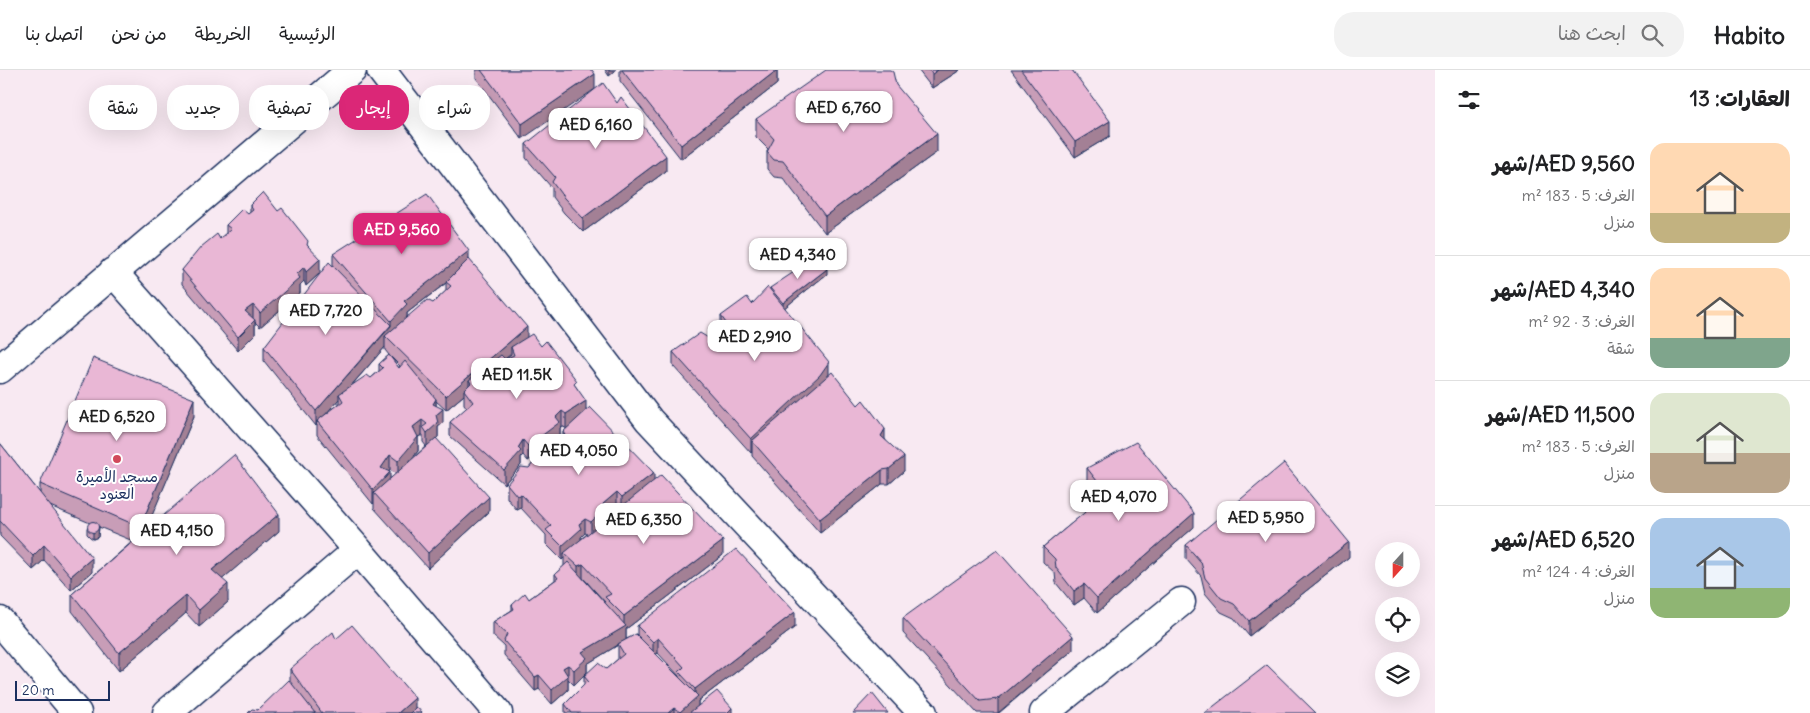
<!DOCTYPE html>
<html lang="ar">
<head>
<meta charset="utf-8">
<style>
  :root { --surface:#fff; --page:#f2f2f2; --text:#202124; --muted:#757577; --line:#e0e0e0; --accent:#db2777 }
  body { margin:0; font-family:Delius,"Playpen Sans Arabic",sans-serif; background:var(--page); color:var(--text); direction:rtl; height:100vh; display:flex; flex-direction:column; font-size:19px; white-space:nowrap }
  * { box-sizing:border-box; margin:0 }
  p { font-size:16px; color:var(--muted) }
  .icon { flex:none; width:28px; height:28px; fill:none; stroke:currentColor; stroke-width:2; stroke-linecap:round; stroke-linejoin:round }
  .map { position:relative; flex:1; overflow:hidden; direction:ltr }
  .panel { display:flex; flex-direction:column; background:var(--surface); width:375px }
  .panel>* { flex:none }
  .banner { position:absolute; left:15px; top:15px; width:475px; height:45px; direction:rtl; display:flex; gap:10px }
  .needle { width:32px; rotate:201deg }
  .fabs { position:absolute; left:1375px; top:472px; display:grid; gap:10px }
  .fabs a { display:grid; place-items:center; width:45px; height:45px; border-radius:50%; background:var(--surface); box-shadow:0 5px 20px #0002; font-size:25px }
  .scale { position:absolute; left:15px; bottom:12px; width:95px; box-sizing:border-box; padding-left:5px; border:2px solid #1b2f5e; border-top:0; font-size:14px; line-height:18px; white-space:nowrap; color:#1b2f5e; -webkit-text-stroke:4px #fff; paint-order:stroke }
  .price { position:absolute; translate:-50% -42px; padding:0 11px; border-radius:10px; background:#fff; color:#222; font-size:16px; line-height:32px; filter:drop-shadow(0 1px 2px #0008) }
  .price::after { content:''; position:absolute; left:50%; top:30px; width:15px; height:11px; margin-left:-8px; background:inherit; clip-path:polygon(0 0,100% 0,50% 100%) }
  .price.selected { background:var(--accent); color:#fff }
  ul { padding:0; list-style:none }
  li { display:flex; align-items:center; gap:15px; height:125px; padding:0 20px }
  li+li { border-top:1px solid var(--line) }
  li span { display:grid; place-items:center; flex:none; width:140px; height:100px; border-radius:15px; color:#555 }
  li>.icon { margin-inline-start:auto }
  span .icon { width:60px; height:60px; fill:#fffc; stroke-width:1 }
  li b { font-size:21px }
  h2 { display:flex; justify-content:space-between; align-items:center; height:60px; padding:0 20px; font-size:21px }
  .chip { padding:0 18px; border-radius:20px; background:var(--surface); box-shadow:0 5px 20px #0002; font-size:18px; line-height:45px }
  .chip.selected { background:var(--accent); color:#fff }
  header { display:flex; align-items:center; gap:30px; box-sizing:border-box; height:70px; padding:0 25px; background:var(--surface); border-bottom:1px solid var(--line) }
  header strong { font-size:24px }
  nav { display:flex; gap:28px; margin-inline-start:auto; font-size:18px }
  .search { width:350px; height:45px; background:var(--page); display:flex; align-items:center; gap:12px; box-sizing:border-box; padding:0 18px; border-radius:20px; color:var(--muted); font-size:19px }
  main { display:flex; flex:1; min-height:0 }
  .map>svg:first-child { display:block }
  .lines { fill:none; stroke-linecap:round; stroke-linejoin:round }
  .minor-casing { stroke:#1b2f5e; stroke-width:31 }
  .minor { stroke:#fff; stroke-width:28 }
  .wall { fill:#c89db7; stroke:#1b2f5e; fill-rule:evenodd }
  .shaded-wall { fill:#a38095; stroke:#1b2f5e }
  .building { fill:#e9b7d5; stroke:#1b2f5e }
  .poi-dot { fill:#d1495b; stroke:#fff; stroke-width:2 }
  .labels { text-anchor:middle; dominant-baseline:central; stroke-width:4; stroke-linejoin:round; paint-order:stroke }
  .poi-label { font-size:15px; fill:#1b2f5e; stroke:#fff }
</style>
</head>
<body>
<header>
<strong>Habito</strong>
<div class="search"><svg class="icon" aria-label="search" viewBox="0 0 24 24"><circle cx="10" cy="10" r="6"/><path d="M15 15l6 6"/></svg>ابحث هنا</div>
<nav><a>الرئيسية</a><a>الخريطة</a><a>من نحن</a><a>اتصل بنا</a></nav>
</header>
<main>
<section class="panel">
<h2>العقارات: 13<svg class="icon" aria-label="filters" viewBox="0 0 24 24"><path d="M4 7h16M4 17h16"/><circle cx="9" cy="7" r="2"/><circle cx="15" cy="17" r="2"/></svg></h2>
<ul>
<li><span style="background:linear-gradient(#ffd9b3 70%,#c2b280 0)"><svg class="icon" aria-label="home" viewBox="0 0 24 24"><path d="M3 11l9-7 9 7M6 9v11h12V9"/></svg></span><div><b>AED 9,560/شهر</b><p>الغرف: 5 · 183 m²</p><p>منزل</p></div></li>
<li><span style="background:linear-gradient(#ffd9b3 70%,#7fa58c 0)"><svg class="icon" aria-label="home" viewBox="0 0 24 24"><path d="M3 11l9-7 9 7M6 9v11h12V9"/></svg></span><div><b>AED 4,340/شهر</b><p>الغرف: 3 · 92 m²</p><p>شقة</p></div></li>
<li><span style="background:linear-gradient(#dfe7d0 60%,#b9a48a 0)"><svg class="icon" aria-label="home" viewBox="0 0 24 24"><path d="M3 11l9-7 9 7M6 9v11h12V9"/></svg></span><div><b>AED 11,500/شهر</b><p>الغرف: 5 · 183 m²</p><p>منزل</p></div></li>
<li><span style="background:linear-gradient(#a9c7e8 70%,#8fb573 0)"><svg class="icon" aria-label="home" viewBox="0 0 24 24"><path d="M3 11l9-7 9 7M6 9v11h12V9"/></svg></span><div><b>AED 6,520/شهر</b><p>الغرف: 4 · 124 m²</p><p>منزل</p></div></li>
</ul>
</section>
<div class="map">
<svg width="1435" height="643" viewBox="0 0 1435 643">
  <rect width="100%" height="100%" fill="#f8e9f2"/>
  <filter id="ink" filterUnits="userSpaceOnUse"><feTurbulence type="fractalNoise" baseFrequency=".02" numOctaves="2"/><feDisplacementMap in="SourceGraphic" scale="10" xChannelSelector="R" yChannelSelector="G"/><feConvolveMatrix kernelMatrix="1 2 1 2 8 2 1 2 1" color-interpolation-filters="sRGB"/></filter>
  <g filter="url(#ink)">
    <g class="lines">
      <defs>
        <path id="minor" d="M381 0 649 350 923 643
          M113 202 358 480
          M0 299 352 0
          M0 551 77 643
          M167 643 358 480 498 643
          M1044 643 1181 532"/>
      </defs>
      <use href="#minor" class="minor-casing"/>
      <use href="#minor" class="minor"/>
    </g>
    <path class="wall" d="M476 0H592L522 69 476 8Z
      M605 0H616L609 6Z
      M620 0H777V14L681 89 620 11Z
      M918 0H960L932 18Z
      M1011 0H1072L1110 66 1075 87Z
      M896 15 937 82 825 163 783 108 774 107 767 99V82L768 79 756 67V49Z
      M617 33 666 101 583 162 564 143 552 127V118L526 88V74Z
      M250 135 278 141 308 176 320 203 306 216 304 211 300 215V223L260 257 255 252V264L238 281 182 214V200L226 163V155L248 144 250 142Z
      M333 184 469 190 527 267 541 276 577 318 586 340 723 485 626 559V569L637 565V556L795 557 698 631V637L732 643H565V634L584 616V606L606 599 618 589V575L587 594V602L574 615 568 609V620L552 634 539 619 535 621 504 585V576L493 566V552L512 540V535L529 529 555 510V504L564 496V488L562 490 546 474V465L521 438 517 440 507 428V414L529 398 534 392V388L544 379 528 391 523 385 521 387V395L504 414 450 366V352L467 338 464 334V325L446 340 436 331V335L443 353 438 357V367L436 369 489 442 428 498 374 438V433L373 434 317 365V355L316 356 264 291V277L333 196ZM446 213V221L433 233 407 247V243ZM385 277V280L389 285 379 294V301L371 308 351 316ZM390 286 400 296 399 298ZM339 329V334L327 343ZM562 356 567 359 563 362V372L554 380 549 375 560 367V358ZM422 365H423V372L426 376 409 392 418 381V367ZM390 400 396 404 390 409 389 402ZM617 437 619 439 605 449V446ZM585 463 587 464 581 469V467ZM583 508 605 532V533ZM658 583 679 606V607L656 584Z
      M827 204 784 238 829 305 885 369 904 401 889 414H882L820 463 752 386V382L751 383 673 296V282L710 269 721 258V246L752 234 770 221V218Z
      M194 346 145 461H279L222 509 228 532 199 557 186 543 119 601 72 541V524L133 471 99 457 98 467 93 469 90 467 87 464V458L90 453 50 436 92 502 71 520 44 490 33 500 0 466V373L40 423V414Z
      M1087 398 1194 457 1097 543 1084 528 1074 535 1056 513 1055 503 1043 492V477L1100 430 1087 412Z
      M1186 475 1349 487 1249 566 1234 548 1221 542 1205 523 1201 506 1186 489Z
      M903 548 1073 580 999 643H977L903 563Z
      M336 569 415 639 422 643H248L258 640 290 612V599Z"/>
    <path class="shaded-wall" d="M609 0H616L609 6Z
      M777 0V14L681 89V75Z
      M938 0H960L932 18V4Z
      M595 4V19L522 69V54Z
      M1110 51V66L1075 87V72Z
      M937 64V82L825 163V146Z
      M666 86V101L583 162V148Z
      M469 181V195L407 243V249L385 266V277L341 327 339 324V329L318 353 317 351 316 356V341L391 256V251L404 231Z
      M320 189V203L306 216V202Z
      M304 197V211L300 215V223L260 257V243Z
      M827 199V204L783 239V233Z
      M253 235V249L245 241Z
      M255 250V264L238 281V267Z
      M527 257V271L511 277V284L471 318V313L469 310V320H464V325L446 340V326Z
      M829 292V306L752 371V382L751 383V369Z
      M194 329V346L140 474V457Z
      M436 329V343L433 334Z
      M586 331V345L566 359V344Z
      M443 339V353L438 357V367L427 377V363L436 345Z
      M562 341V356L560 358V367L528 391V376Z
      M422 350V365L418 367V381L398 405V391L413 357Z
      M885 359V373L881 366Z
      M523 370V385L521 387V395L504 414V400Z
      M390 385V400L384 409 390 402V417L374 423V433L373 434V420L381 398Z
      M904 387V401L889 414V399Z
      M882 400V414L820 463V449Z
      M654 403V417L622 442V427Z
      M617 422V437L605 446V454L591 467V452L603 434Z
      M521 424V438L517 440V426Z
      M489 427V442L428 498V483Z
      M1194 443V457L1097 543V528Z
      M279 444V461L212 518V500Z
      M585 449V463L581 467V473L564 483V488L562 490V476L579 454Z
      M99 456 98 467 93 469V463Z
      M723 471V485L626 559V570L618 574V575L587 594V602L574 615V600L582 582 624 557V546Z
      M1349 472V487L1249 566V551Z
      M44 475V490L33 500V486Z
      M92 488V502L71 520V506Z
      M583 494V508L578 511V496Z
      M228 514V532L199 557V540Z
      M1084 514V528L1074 535V521Z
      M186 526V543L119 601V583Z
      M795 542V557L698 631V641L695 643H680V642L695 628V619Z
      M1073 566V580L998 643V629Z
      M658 568V583L653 586V572Z
      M568 595V620L552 634V620L563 598Z
      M539 605V619L535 621V607Z
      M415 628V643H398Z
      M674 638V643H668Z
      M732 638V643H727Z"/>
    <path class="building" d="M481 0H592L595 4 522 54Z
      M622 0H777L681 75Z
      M826 0H890L893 2 896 15 937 64 825 146 783 91 774 90 767 82 774 69 756 49Z
      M929 0H938L932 4Z
      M1021 0H1072L1110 51 1075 72Z
      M603 13 617 33 621 27 666 86 583 148 564 128 552 112 555 107 526 74Z
      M263 122 278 141 282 138 308 171 307 175 320 189 306 202 304 197 297 204 300 208 260 243 253 235 245 241 255 250 238 267 182 200 201 177 217 164 220 169 231 159 226 155 242 139 248 144 253 140 250 135Z
      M427 124 469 181 404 231 407 234 391 251 333 184Z
      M815 188 827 199 783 233 770 218Z
      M469 189 527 257 446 326 385 266 427 230 433 233 451 216 446 212Z
      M329 192 391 255 316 341 264 277Z
      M768 217 829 292 820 305 751 369 673 282 700 263 710 269 726 253 721 246 747 227 752 234Z
      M532 264 541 276 546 271 577 311 574 314 586 331 566 344 562 341 556 347 560 352 528 376 523 370 518 378 521 381 504 400 450 352 473 332 464 320 471 313 469 310 501 285 505 289 514 285 511 277Z
      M389 285 399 298 405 291 436 329 433 334 443 339 436 345 438 353 427 363 423 357 427 354 422 350 413 357 418 367 398 391 390 385 381 398 390 402 373 420 317 351 343 331 339 324 367 305 371 308 383 298 379 294Z
      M93 288 194 329 140 457 40 414Z
      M832 302 858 335 863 330 885 359 881 366 904 387 889 399 882 400 820 449 752 371Z
      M590 337 654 403 622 427 617 422 603 434 605 439 591 452 585 449 579 454 581 459 562 476 546 460 551 456 521 424 517 426 507 414 521 397 529 398 535 391 534 388 548 375 554 380 567 369 563 362Z
      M436 368 489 427 428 483 374 423Z
      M1136 372 1194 443 1097 528 1084 514 1074 521 1056 498 1055 489 1043 477 1107 424 1087 398Z
      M0 373 92 488 71 506 44 475 33 486 0 451Z
      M234 385 279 444 212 500 228 514 199 540 186 526 119 583 72 524Z
      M1284 393 1349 472 1249 551 1234 534 1221 528 1205 508 1201 492 1186 475Z
      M661 405 723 471 624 546 605 527 611 524 583 494 578 496 564 483Z
      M87.5 457a5.5 5.5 0 1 1 11 0a5.5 5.5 0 1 1-11 0Z
      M736 479 795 542 695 619 679 602 684 597 658 568 653 572 637 556Z
      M997 480 1073 566 998 629 980 631 903 548Z
      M568 492 626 556 582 582 587 588 574 600 568 595 563 598 568 606 552 620 539 605 535 607 504 571 507 564 493 552 514 539 512 535 525 523 529 529 558 508 555 504Z
      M352 555 415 628 398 643H322L290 599 333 562 336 569Z
      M636 564 698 626 680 642 674 638 668 643H572L565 634 588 611 584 606 598 593 606 599 624 584 618 574Z
      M1267 595 1316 643H1205Z
      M289 610 315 643H248L252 639 258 640Z
      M717 621 732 638 727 643H689Z
      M872 623 888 643H853Z
      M417 637 422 643H411Z"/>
  </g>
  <circle class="poi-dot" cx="117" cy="389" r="5"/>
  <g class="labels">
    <g class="poi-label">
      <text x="117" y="406">مسجد الأميرة<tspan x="117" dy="17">العنود</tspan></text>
    </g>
  </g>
</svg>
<div class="fabs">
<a><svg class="needle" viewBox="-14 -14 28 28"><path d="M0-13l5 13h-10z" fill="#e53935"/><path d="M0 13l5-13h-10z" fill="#757577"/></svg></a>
<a><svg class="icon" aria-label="locate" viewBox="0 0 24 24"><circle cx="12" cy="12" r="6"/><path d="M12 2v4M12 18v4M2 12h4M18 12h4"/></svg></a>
<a><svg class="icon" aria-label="layers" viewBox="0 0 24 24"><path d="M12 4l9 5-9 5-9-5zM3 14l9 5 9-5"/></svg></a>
</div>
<div class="scale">20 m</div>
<b class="price" style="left:844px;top:63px">AED 6,760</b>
<b class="price" style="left:596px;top:80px">AED 6,160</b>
<b class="price selected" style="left:402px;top:185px">AED 9,560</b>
<b class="price" style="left:798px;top:210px">AED 4,340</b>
<b class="price" style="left:326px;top:266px">AED 7,720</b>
<b class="price" style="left:755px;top:292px">AED 2,910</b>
<b class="price" style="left:517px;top:330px">AED 11.5K</b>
<b class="price" style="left:117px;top:372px">AED 6,520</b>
<b class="price" style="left:579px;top:406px">AED 4,050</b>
<b class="price" style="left:1119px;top:452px">AED 4,070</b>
<b class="price" style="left:1266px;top:473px">AED 5,950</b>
<b class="price" style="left:644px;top:475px">AED 6,350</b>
<b class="price" style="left:177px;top:486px">AED 4,150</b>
<div class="banner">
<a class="chip">شراء</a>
<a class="chip selected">إيجار</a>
<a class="chip">تصفية</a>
<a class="chip">جديد</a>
<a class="chip">شقة</a>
</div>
</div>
</main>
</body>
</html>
